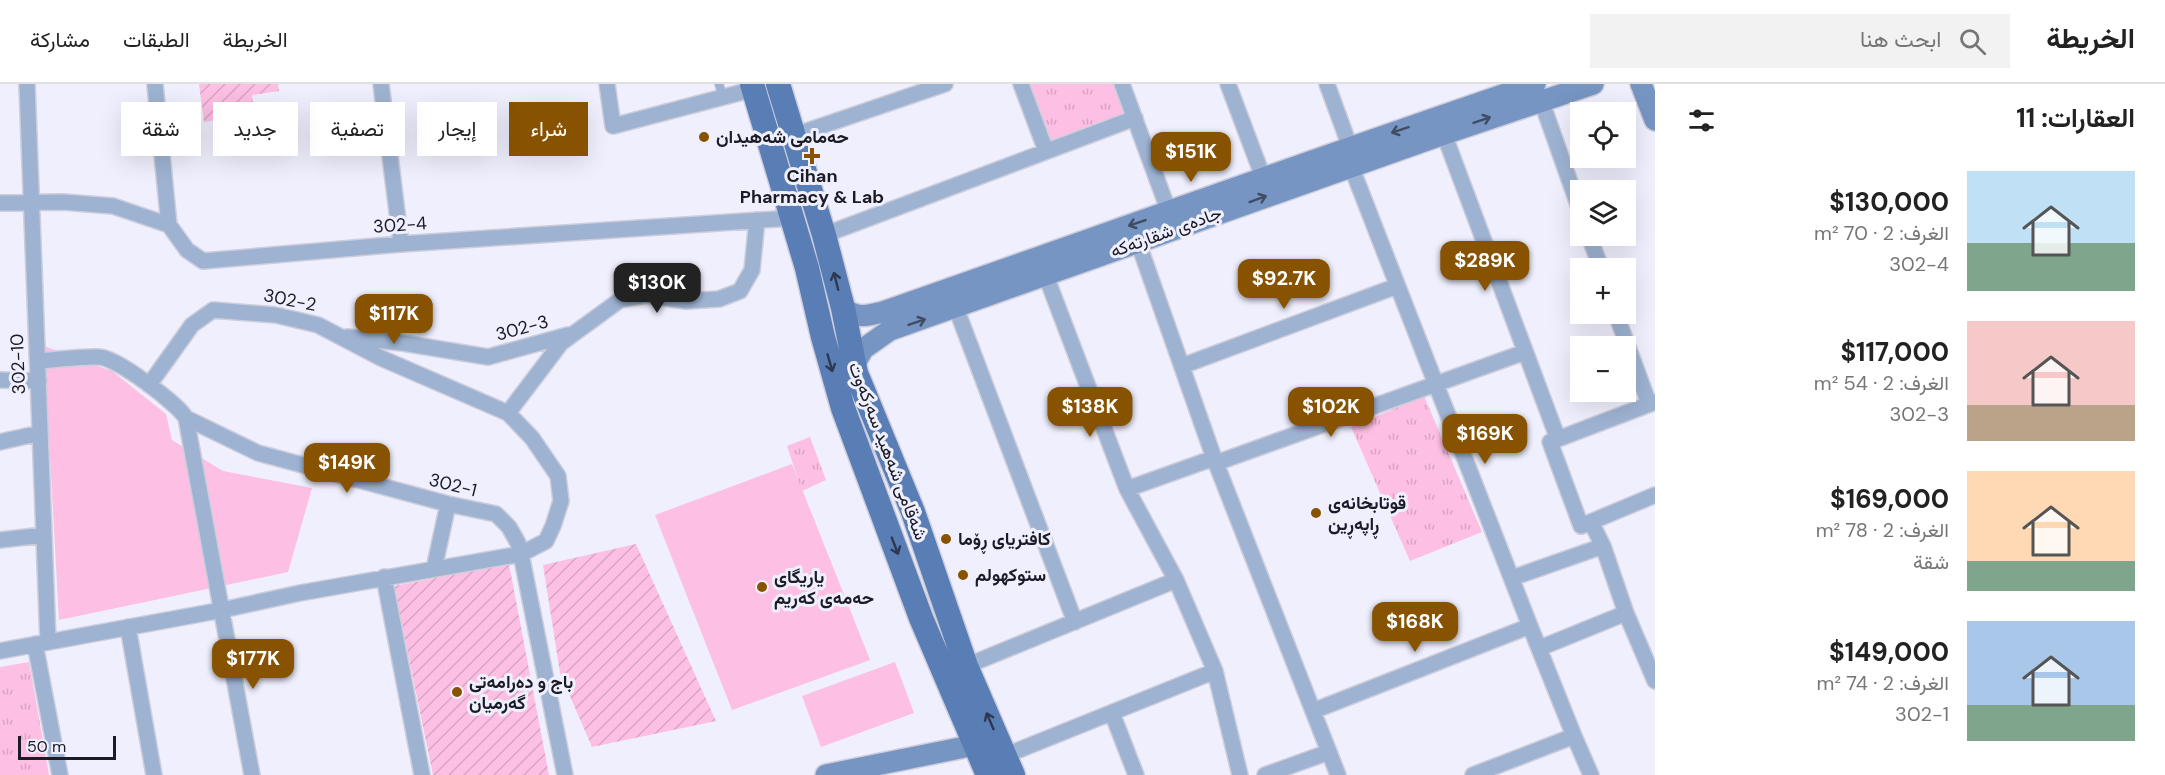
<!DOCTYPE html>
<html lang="ar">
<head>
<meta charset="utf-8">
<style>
  :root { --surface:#fff; --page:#f2f2f2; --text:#222; --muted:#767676; --line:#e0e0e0; --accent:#885300 }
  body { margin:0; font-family:"DM Sans",Vazirmatn,sans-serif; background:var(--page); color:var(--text); direction:rtl; height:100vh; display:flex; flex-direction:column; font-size:22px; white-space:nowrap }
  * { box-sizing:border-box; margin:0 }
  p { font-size:20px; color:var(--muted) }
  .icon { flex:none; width:33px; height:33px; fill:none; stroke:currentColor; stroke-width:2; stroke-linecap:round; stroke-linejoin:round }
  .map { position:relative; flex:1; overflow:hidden; direction:ltr }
  .side { display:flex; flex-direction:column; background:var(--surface); width:510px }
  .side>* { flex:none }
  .top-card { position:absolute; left:18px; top:18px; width:570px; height:54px; direction:rtl; display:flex; gap:12px }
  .buttons { position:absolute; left:1570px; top:18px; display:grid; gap:12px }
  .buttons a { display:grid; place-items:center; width:66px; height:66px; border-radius:0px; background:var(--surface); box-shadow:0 6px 24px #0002; font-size:30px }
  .scale { position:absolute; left:18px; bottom:15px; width:98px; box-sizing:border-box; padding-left:6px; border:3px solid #1b1b26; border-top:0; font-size:16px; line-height:21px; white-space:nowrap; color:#1b1b26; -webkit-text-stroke:4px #efeffd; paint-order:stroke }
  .price { position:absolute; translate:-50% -51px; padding:0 14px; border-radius:12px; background:var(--accent); color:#fff; font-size:20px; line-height:39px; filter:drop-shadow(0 2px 3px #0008) }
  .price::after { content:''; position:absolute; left:50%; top:36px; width:18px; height:14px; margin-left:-9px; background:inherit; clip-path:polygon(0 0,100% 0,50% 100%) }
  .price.selected { background:#222; color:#fff }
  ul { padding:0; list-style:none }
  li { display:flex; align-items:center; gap:18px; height:150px; padding:0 30px }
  li span { display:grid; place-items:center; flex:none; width:168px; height:120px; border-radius:0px; color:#555 }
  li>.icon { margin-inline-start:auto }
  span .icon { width:72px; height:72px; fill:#fffc; stroke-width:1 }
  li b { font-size:26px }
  h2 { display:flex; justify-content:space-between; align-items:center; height:72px; padding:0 30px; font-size:26px }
  .tag { padding:0 21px; border-radius:0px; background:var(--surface); box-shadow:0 6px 24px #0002; font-size:21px; line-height:54px }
  .tag.selected { background:var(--accent); color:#fff }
  header { display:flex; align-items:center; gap:36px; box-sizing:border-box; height:84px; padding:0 30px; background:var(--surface); border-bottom:2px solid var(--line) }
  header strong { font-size:28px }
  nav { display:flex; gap:33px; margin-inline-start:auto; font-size:21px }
  .search { width:420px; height:54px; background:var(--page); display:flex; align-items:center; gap:15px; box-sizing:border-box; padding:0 21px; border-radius:0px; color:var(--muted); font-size:22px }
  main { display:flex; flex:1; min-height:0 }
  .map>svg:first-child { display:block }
  .grass { fill:#fdbfe3 }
  .park { fill:url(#park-tufts) }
  .garden { fill:url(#garden-furrows) }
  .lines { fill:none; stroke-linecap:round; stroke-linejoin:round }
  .lane-casing { stroke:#cdcddb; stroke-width:10 }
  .street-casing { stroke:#cdcddb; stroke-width:18 }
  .secondary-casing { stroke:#cdcddb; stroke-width:24 }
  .primary-casing { stroke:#cdcddb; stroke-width:27 }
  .lane { stroke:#9eb3d2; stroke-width:8 }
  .street { stroke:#9eb3d2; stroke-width:15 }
  .secondary { stroke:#7695c2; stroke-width:21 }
  .primary { stroke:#587eb5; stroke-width:24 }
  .oneway { stroke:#3f4c64 }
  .oneway2 { stroke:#2d3951 }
  .poi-dot { fill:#885300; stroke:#efeffd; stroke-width:2 }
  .labels { text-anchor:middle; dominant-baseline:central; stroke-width:6; stroke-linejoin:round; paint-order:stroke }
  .poi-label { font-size:18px; font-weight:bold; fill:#1b1b26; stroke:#efeffd; text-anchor:start }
  .street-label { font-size:18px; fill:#1b1b26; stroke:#efeffd }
</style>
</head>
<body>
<header>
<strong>الخريطة</strong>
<div class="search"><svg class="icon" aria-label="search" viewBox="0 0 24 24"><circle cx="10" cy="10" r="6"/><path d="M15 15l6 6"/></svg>ابحث هنا</div>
<nav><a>الخريطة</a><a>الطبقات</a><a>مشاركة</a></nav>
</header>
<main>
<section class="side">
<h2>العقارات: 11<svg class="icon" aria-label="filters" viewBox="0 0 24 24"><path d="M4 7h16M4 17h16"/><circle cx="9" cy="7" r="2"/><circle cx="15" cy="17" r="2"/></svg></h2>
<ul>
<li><span style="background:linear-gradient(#bfe0f5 60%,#7fa58c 0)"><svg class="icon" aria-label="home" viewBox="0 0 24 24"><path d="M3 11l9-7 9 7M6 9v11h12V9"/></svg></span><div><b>$130,000</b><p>الغرف: 2 · 70 m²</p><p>302-4</p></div></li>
<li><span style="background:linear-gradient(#f6c9c9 70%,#b9a48a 0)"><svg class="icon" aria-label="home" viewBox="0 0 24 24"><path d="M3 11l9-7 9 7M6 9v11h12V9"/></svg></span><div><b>$117,000</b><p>الغرف: 2 · 54 m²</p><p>302-3</p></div></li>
<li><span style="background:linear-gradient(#ffd9b3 75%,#7fa58c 0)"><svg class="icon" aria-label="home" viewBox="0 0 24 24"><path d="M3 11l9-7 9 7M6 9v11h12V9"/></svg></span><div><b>$169,000</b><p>الغرف: 2 · 78 m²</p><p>شقة</p></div></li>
<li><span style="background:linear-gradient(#a9c7e8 70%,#7fa58c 0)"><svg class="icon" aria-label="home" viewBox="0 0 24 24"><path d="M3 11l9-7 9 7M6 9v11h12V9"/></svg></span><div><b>$149,000</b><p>الغرف: 2 · 74 m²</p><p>302-1</p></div></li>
</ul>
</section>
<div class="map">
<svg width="1655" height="691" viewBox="0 0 1655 691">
  <defs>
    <pattern id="park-tufts" width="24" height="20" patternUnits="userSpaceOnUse" patternTransform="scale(1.5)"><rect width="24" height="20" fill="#fdbfe3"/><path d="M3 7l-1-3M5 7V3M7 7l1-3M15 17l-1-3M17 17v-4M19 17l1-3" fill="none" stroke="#d8a4c3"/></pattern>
    <pattern id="garden-furrows" width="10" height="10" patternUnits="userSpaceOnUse" patternTransform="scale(1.5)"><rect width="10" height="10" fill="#fdbfe3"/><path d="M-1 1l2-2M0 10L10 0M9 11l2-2" fill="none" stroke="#d8a4c3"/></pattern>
  </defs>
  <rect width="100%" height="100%" fill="#efeffd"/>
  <path class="grass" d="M44 262 112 287 166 330 172 356 223 387 312 404 288 488 59 536Z
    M792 380 870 576 732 626 655 431Z
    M895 578 914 629 821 663 802 612Z"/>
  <path class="park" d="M1029 0H1113L1124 30 1050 57Z
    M1424 312 1482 448 1410 477 1351 343Z
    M810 353 826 396 802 407 787 362Z
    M29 578 49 691H0V583Z"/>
  <path class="garden" d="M199 0H278L279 7 252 11 254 25 235 28V33L204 38Z
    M636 460 716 637 592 663 560 589 543 481Z
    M509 480 549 691H433L394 502Z"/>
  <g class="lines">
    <defs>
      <path id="lane" d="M719 0 723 13"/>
      <path id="street" d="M27 0 48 558
        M155 0 169 141
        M381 0 401 160
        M607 0 613 42 754 5
        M1021 0 1046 67
        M1122 0 1169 128
        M1228 0 1263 93
        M1327 0 1350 63
        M1541 16 1581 129
        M1444 50 1558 355
        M795 51 945 0
        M1351 82 1530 542 1574 652 1591 691
        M0 119 63 118 113 122 169 141 187 166 203 177 401 160 792 134
        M824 151 1135 34
        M1589 152 1601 184
        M1138 158 1214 374 1338 691
        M1046 192 1127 405 1176 496 1215 587 1240 691
        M956 224 1075 538
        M1616 230 1649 320
        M347 253 403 259 488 273 568 251
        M38 277C58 276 79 272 99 273 116 273 178 320 186 334L252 691
        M1182 282 1397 202
        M0 296 39 297
        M1655 318 1550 358 1581 442 1655 411
        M508 329 561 259 620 216 647 211 686 217 719 215 740 207 752 186 757 136
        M186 334 258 369 448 420 496 430 509 443 518 459 521 470 565 691
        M0 358 40 349
        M1216 379 1525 268
        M1127 405 1214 374
        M1591 438 1603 462 1626 529 1655 597
        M0 456 44 451
        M434 485 448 420
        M384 493 422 691
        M1512 494 1603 462
        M128 543 154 691
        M35 560 60 691
        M1540 564 1626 529
        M0 567 222 526 300 509 521 470 546 457 553 442 561 417 558 392 532 354 508 329 381 274 318 241 276 231 213 226 192 241 149 301
        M966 582 1176 496
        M1313 627 1530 542
        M1112 629 1136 691
        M1004 672 1215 587
        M1265 691 1329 668
        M1473 691 1574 652"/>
      <path id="secondary" d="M1641 0 1655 36
        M843 224C858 235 865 232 883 228 1100 152 1317 74 1535 0
        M854 281 863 265 890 246 1444 50 1593 0
        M826 691 975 661"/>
      <path id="primary" d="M752 0 807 184 823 253 843 324 921 534 988 691
        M778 0 824 151 843 224 856 289 913 428 966 582 1013 691"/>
    </defs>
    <use href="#lane" class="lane-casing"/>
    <use href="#street" class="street-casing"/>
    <use href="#secondary" class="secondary-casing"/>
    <use href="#primary" class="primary-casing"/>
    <use href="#lane" class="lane"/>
    <use href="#street" class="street"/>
    <use href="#secondary" class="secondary"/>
    <use href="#primary" class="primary"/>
  </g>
  <defs><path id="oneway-shaft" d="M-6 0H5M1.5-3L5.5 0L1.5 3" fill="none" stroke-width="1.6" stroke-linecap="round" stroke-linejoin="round" transform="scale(1.5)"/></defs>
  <g class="oneway">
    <use href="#oneway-shaft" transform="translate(1482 36) rotate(-19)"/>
    <use href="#oneway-shaft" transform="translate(1400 46) rotate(161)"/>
    <use href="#oneway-shaft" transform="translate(1258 115) rotate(-20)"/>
    <use href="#oneway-shaft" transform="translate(1137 139) rotate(161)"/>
    <use href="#oneway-shaft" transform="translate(917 238) rotate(-19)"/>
  </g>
  <g class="oneway2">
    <use href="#oneway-shaft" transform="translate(836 197) rotate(-104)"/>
    <use href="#oneway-shaft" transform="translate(830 279) rotate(74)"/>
    <use href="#oneway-shaft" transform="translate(895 462) rotate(69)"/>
    <use href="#oneway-shaft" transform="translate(990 637) rotate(-113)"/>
  </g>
  <g class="poi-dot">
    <circle cx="704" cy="53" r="6"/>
    <path d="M809 63h6v6h6v6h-6v6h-6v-6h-6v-6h6z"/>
    <circle cx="1316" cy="429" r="6"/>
    <circle cx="946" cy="455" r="6"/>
    <circle cx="963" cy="491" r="6"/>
    <circle cx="762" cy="503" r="6"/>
    <circle cx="457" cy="608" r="6"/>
  </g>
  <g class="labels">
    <g class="poi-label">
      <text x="716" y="53">حەمامی شەهیدان</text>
      <text x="812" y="92" text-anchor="middle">Cihan<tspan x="812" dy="21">Pharmacy &amp; Lab</tspan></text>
      <text x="1328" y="419">قوتابخانەی<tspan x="1328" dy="21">ڕاپەڕین</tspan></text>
      <text x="958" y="455">کافتریای ڕۆما</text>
      <text x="975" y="491">ستوكهولم</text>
      <text x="774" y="493">یاریگای<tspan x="774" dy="21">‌حەمەی کەریم</tspan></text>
      <text x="469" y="598">باج و دەرامەتی<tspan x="469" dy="21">گەرمیان</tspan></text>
    </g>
    <g class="street-label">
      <text transform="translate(400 141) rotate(-4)">302-4</text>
      <text transform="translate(1166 148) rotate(-20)">جادەی شقارتەکە</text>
      <text transform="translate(290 216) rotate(11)">302-2</text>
      <text transform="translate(522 244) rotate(-15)">302-3</text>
      <text transform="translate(18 280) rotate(-92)">302-10</text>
      <text transform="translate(888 367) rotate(69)">شەقامی شەهید سەرکەوت</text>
      <text transform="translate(453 401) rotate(14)">302-1</text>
    </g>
  </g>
</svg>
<div class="buttons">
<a><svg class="icon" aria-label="locate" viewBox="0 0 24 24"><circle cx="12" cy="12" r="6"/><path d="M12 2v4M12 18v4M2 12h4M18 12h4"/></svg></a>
<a><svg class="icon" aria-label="layers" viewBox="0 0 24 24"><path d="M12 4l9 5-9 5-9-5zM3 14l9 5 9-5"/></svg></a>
<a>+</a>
<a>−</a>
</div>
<div class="scale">50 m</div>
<b class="price" style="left:1191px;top:99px">$151K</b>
<b class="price" style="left:1485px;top:208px">$289K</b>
<b class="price" style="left:1284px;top:226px">$92.7K</b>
<b class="price selected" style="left:657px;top:230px">$130K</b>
<b class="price" style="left:394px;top:261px">$117K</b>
<b class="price" style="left:1090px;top:354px">$138K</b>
<b class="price" style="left:1331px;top:354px">$102K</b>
<b class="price" style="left:1485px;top:381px">$169K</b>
<b class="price" style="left:347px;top:410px">$149K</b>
<b class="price" style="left:1415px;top:569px">$168K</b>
<b class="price" style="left:253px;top:606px">$177K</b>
<div class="top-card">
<a class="tag selected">شراء</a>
<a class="tag">إيجار</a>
<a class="tag">تصفية</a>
<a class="tag">جديد</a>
<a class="tag">شقة</a>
</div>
</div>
</main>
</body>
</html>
